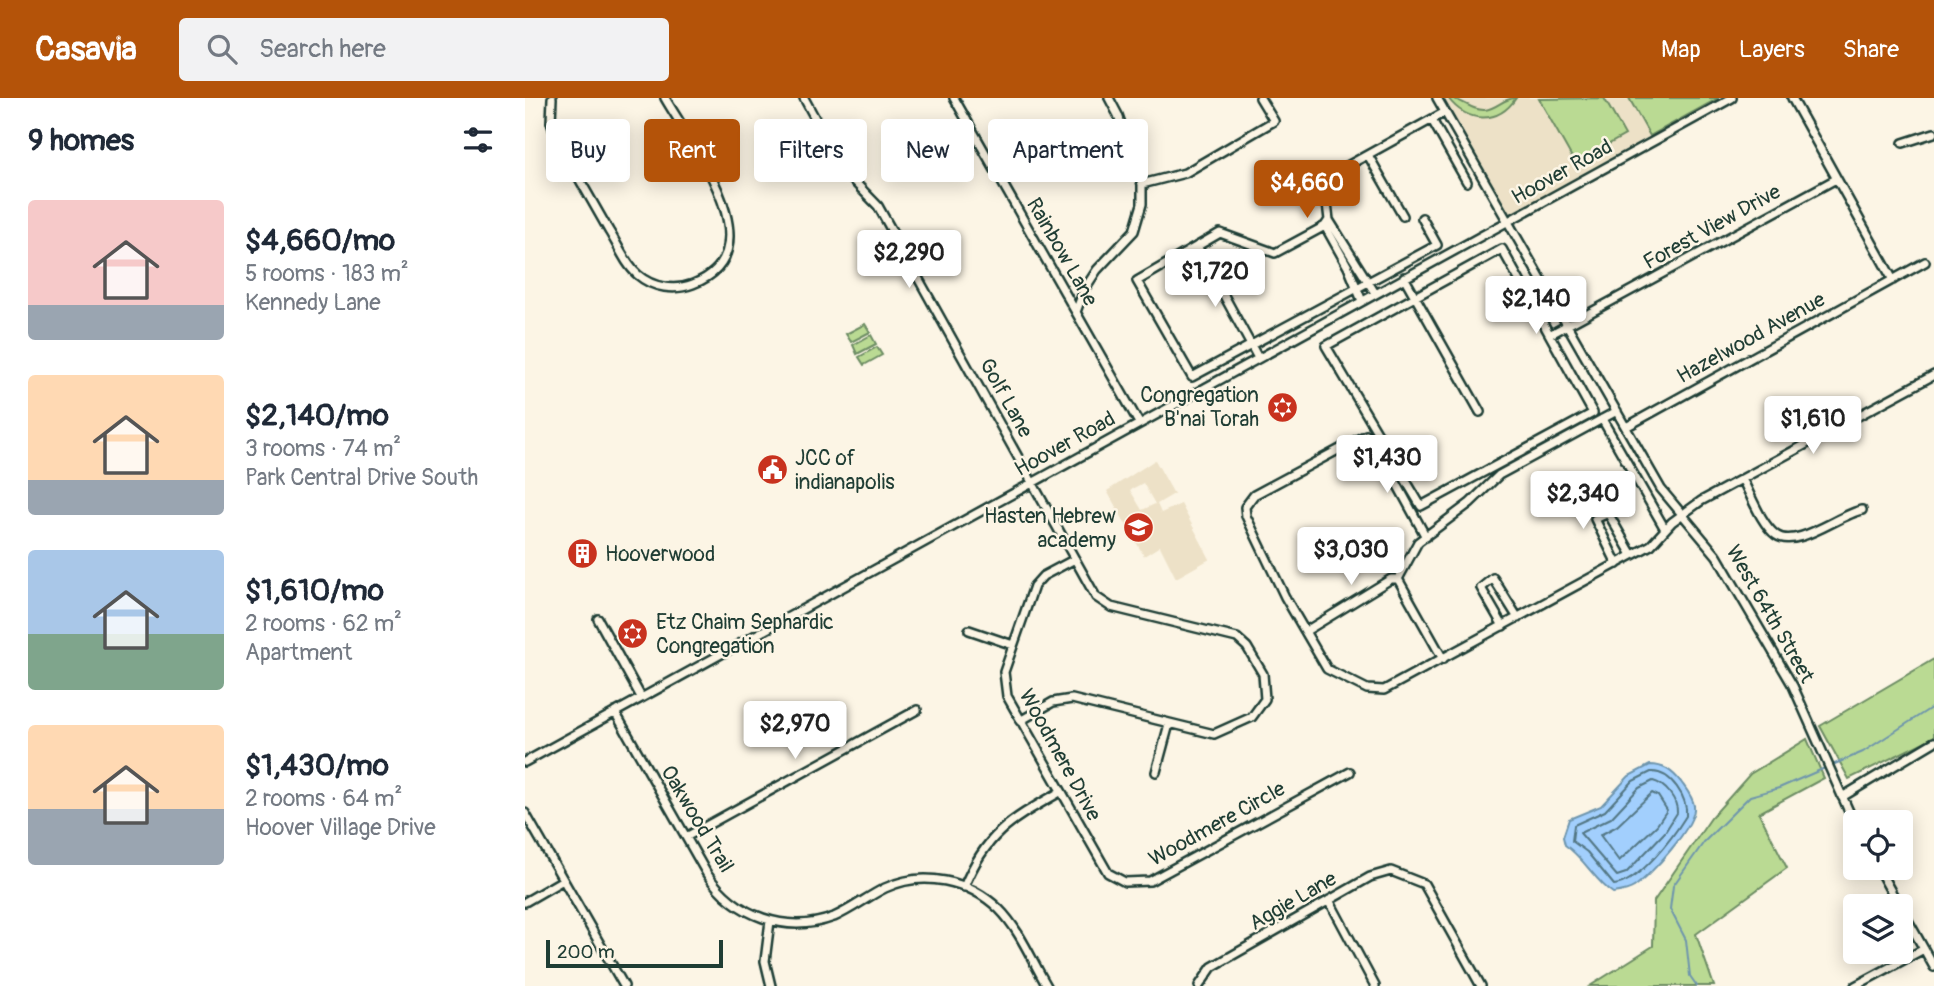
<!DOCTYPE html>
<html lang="en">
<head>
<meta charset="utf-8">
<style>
  :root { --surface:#fff; --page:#f2f2f3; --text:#1f2937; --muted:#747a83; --accent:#b45309 }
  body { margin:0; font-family:Pangolin,sans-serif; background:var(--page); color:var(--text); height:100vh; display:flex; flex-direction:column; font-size:26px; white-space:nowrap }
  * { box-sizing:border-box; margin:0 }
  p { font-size:23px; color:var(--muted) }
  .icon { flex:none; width:38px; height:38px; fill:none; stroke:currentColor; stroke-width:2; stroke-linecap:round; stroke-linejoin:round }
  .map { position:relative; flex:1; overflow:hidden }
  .sheet { display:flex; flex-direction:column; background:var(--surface); width:525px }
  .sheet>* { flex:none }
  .hud { position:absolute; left:21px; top:21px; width:665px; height:63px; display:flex; gap:14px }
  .tools { position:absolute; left:1318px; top:712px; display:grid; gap:14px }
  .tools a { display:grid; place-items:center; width:70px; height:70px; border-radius:7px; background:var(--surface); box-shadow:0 4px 18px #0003; font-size:35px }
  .scale { position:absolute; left:21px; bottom:18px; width:177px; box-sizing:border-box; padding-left:7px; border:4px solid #1f3d34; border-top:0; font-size:19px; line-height:24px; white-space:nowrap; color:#1f3d34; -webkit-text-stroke:5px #fcf5e5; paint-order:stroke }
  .price { position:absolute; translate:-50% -60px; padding:0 16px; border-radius:7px; background:#fff; color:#222; font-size:23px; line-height:46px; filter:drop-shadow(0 2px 4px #0008) }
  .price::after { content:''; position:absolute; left:50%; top:42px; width:21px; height:16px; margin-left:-10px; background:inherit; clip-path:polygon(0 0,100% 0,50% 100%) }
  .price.active { background:var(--accent); color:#fff }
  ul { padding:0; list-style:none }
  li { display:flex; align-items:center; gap:21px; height:175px; padding:0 28px }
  li span { display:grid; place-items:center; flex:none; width:196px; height:140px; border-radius:7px; color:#555 }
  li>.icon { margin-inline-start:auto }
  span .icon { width:84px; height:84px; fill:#fffc; stroke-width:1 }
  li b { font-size:30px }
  h2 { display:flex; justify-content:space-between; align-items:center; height:84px; padding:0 28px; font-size:30px }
  .chip { padding:0 24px; border-radius:7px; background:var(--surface); box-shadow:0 4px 18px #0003; font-size:24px; line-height:63px }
  .chip.active { background:var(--accent); color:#fff }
  header { display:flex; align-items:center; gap:42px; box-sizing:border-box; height:98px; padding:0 35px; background:var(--accent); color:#fff }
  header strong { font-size:33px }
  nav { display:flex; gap:38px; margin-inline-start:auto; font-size:24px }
  .search { width:490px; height:63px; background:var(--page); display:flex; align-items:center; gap:18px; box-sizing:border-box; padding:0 24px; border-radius:7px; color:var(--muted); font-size:26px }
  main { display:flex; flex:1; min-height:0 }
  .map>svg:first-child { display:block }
  .built { fill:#ede1c7; fill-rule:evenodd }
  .green { fill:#bada93; stroke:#6c8c64; stroke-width:2 }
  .water { fill:#a2cffd; stroke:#6e95ad; stroke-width:2 }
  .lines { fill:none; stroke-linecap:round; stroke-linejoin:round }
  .shore { stroke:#537784; stroke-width:2 }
  .stream { stroke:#6e95ad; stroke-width:2 }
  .minor-casing { stroke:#1f3d34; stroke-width:12 }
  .minor { stroke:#fcf5e5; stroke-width:7 }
  .labels { text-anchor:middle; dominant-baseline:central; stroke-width:5; stroke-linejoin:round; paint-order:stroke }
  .street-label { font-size:21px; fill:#1f3d34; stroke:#fcf5e5 }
  .poi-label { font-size:21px; fill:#1f3d34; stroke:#fcf5e5; text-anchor:start }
</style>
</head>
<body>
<header>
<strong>Casavia</strong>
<div class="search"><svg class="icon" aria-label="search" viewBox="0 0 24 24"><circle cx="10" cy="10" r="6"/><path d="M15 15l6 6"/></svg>Search here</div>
<nav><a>Map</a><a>Layers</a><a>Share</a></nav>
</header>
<main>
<section class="sheet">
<h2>9 homes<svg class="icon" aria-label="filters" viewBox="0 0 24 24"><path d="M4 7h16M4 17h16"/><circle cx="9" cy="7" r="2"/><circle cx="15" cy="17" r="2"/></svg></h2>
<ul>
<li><span style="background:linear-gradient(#f6c9c9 75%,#9aa5b1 0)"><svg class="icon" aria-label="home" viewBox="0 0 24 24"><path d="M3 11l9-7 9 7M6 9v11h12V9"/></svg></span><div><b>$4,660/mo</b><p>5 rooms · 183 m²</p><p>Kennedy Lane</p></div></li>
<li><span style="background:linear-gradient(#ffd9b3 75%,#9aa5b1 0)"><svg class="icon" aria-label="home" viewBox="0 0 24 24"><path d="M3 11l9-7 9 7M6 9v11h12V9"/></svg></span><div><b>$2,140/mo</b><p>3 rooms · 74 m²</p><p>Park Central Drive South</p></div></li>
<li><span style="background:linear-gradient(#a9c7e8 60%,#7fa58c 0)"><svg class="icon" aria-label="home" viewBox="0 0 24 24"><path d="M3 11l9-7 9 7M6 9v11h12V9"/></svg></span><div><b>$1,610/mo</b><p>2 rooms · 62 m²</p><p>Apartment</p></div></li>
<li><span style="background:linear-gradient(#ffd9b3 60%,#9aa5b1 0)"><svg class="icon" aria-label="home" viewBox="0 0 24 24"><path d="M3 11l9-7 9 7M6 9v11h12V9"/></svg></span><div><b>$1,430/mo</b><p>2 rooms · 64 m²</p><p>Hoover Village Drive</p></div></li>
</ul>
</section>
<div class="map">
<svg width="1409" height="888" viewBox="0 0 1409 888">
  <rect width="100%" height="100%" fill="#fcf5e5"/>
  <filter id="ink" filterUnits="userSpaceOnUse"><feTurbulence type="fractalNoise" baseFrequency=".0143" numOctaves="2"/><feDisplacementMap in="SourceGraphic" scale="14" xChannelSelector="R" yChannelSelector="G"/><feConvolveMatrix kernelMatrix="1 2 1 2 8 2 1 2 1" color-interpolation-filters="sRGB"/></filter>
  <g filter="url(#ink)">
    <path class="built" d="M919 0H1194L985 116Z
      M630 362 649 396 632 406 636 415 656 406 685 461 651 480 635 448 619 458 582 393ZM618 385 630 406 617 412 605 392Z"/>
    <path class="green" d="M923 0C937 0 945 13 960 12 973 10 978 0 991 0 973 27 942 25 923 0Z
      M1079 0 1100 37 1050 65 1014 1Z
      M1104 0H1194L1125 38Z
      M340 226 345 234 326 244 321 236Z
      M346 237 351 246 332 256 328 247Z
      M352 249 357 257 339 267 334 259Z
      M1409 561V639L1324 681 1295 628Z
      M1282 641 1299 680 1234 715 1262 770 1171 836 1189 888H1065L1128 848 1129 803 1186 720 1225 676Z"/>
    <path class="water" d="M1125 667C1139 667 1147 673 1156 684 1161 691 1168 699 1169 708 1172 727 1125 778 1109 789 1103 793 1095 794 1088 795 1070 783 1060 761 1040 747L1038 739 1044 721 1076 708 1104 678Z"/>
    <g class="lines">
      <path class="shore" d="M1126 674C1146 673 1163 700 1161 718 1148 739 1114 785 1089 787L1062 754 1047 743 1049 727 1080 713 1108 683Z
        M1128 683C1140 686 1153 702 1152 715L1140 734 1101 775 1092 778 1055 735 1086 720 1114 690Z
        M1127 695 1133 698 1142 712 1132 727 1094 763 1075 737 1092 728Z"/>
      <path class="stream" d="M1305 668 1338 654 1409 608
        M1172 888 1165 878 1161 842 1145 811 1148 788 1179 744 1225 698 1254 690 1300 670"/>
      <defs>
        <path id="minor" d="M27 0 26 24 31 40C49 71 66 102 84 133 93 147 100 166 113 177 128 190 150 193 168 186 252 154 166 46 140 0
          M279 0 318 72 353 108 571 499 586 509 712 540 722 549 738 576 740 601 727 619 689 636 547 601 528 604 495 623
          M429 0 614 325
          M912 0 1136 391 1192 458 1268 588 1330 727
          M1267 0 1368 182
          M907 22 942 84
          M1378 45 1409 35
          M843 57 878 118
          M617 86 660 75 749 23 735 0
          M897 120 912 147 667 279 612 183 695 135 750 155 800 128 804 122 800 88 804 78 920 14
          M804 122 850 195
          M800 128 823 169 837 203
          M672 148 733 260
          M977 151 1068 315 896 408 801 248Z
          M879 179 955 314
          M551 214 559 192 572 172 609 133 617 106V86L593 17 584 0
          M1026 236 1311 81
          M1077 321 1140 431
          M1101 329 1400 164
          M1217 381C1226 397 1236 426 1251 437 1271 452 1315 416 1337 412
          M901 439 866 375 841 337 729 397 720 409 721 418 760 499 802 571 842 591 859 592 1126 447 1147 424 1176 403 1409 277
          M550 461 518 478 509 488 479 574 482 598 583 775 600 784 625 783 825 674
          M1092 466 1070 421 1083 415 1107 457
          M873 481 893 444 945 405 974 377 1092 313
          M873 481 918 561
          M73 521 116 599
          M978 528 956 490 968 480 993 520
          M444 532 488 547
          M781 533 866 481H873
          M90 614 182 776C210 818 261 837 309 819 327 811 342 799 360 790 398 772 444 782 474 811 495 832 507 863 522 888
          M0 664 1207 0
          M631 674 644 626
          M1317 699 1409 644
          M0 715 99 888
          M161 739 392 612
          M1353 770 1374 808
          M439 789C461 735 486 722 535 694
          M804 802 850 888
          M0 804 38 782
          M1376 810 1409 869
          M245 823 240 863 246 888
          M674 888 687 869 845 779 866 773 899 786 956 888
          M1330 888 1399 851"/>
      </defs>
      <use href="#minor" class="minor-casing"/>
      <use href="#minor" class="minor"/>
    </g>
  </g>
  <defs>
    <symbol id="synagogue-disc" viewBox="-11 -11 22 22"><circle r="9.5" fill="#c8321e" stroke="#fcf5e5"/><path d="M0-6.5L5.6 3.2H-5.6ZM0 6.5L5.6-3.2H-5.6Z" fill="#fff"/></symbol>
    <symbol id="civic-disc" viewBox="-11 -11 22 22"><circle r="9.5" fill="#c8321e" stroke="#fcf5e5"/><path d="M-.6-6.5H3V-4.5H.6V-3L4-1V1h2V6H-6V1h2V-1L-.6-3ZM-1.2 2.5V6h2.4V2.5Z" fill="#fff"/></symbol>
    <symbol id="school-disc" viewBox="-11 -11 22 22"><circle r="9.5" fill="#c8321e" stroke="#fcf5e5"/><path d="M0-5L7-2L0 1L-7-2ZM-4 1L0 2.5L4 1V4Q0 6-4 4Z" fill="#fff"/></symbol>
    <symbol id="building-disc" viewBox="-11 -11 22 22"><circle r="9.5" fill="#c8321e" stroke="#fcf5e5"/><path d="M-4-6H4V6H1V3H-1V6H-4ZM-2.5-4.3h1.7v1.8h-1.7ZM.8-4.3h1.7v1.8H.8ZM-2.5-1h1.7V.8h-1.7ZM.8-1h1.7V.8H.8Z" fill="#fff"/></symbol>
  </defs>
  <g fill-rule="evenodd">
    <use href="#synagogue-disc" x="740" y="292" width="35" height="35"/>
    <use href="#civic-disc" x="230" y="354" width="35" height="35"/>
    <use href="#school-disc" x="596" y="412" width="35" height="35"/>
    <use href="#building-disc" x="40" y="438" width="35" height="35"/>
    <use href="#synagogue-disc" x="90" y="518" width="35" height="35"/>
  </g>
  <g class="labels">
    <g class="street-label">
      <text transform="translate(1037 74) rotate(-29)">Hoover Road</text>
      <text transform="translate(1187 129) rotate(-29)">Forest View Drive</text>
      <text transform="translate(537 154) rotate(60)">Rainbow Lane</text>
      <text transform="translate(1226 240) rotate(-29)">Hazelwood Avenue</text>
      <text transform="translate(481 300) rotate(61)">Golf Lane</text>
      <text transform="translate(540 346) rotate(-29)">Hoover Road</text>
      <text transform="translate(1245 516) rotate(60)">West 64th Street</text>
      <text transform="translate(535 657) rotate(61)">Woodmere Drive</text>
      <text transform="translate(172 721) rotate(59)">Oakwood Trail</text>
      <text transform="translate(692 726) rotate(-29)">Woodmere Circle</text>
      <text transform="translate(768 803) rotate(-30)">Aggie Lane</text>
    </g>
    <g class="poi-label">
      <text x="734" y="297" text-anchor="end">Congregation<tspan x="734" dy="24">B'nai Torah</tspan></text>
      <text x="270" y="360">JCC of<tspan x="270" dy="24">indianapolis</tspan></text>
      <text x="591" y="418" text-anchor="end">Hasten Hebrew<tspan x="591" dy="24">academy</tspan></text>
      <text x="80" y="456">Hooverwood</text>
      <text x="131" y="524">Etz Chaim Sephardic<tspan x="131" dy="24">Congregation</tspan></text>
    </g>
  </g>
</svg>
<div class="tools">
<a><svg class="icon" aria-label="locate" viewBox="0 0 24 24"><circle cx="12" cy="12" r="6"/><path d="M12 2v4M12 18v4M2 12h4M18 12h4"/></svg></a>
<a><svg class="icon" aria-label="layers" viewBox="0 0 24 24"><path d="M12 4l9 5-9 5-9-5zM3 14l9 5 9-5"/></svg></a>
</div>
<div class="scale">200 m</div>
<b class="price active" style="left:782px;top:122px">$4,660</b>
<b class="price" style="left:384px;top:192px">$2,290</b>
<b class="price" style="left:690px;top:211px">$1,720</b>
<b class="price" style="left:1011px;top:238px">$2,140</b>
<b class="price" style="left:1288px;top:358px">$1,610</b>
<b class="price" style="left:862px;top:397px">$1,430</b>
<b class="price" style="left:1058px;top:433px">$2,340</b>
<b class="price" style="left:826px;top:489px">$3,030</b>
<b class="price" style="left:270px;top:663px">$2,970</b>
<div class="hud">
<a class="chip">Buy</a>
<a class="chip active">Rent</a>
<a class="chip">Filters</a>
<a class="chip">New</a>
<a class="chip">Apartment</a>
</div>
</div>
</main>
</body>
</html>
